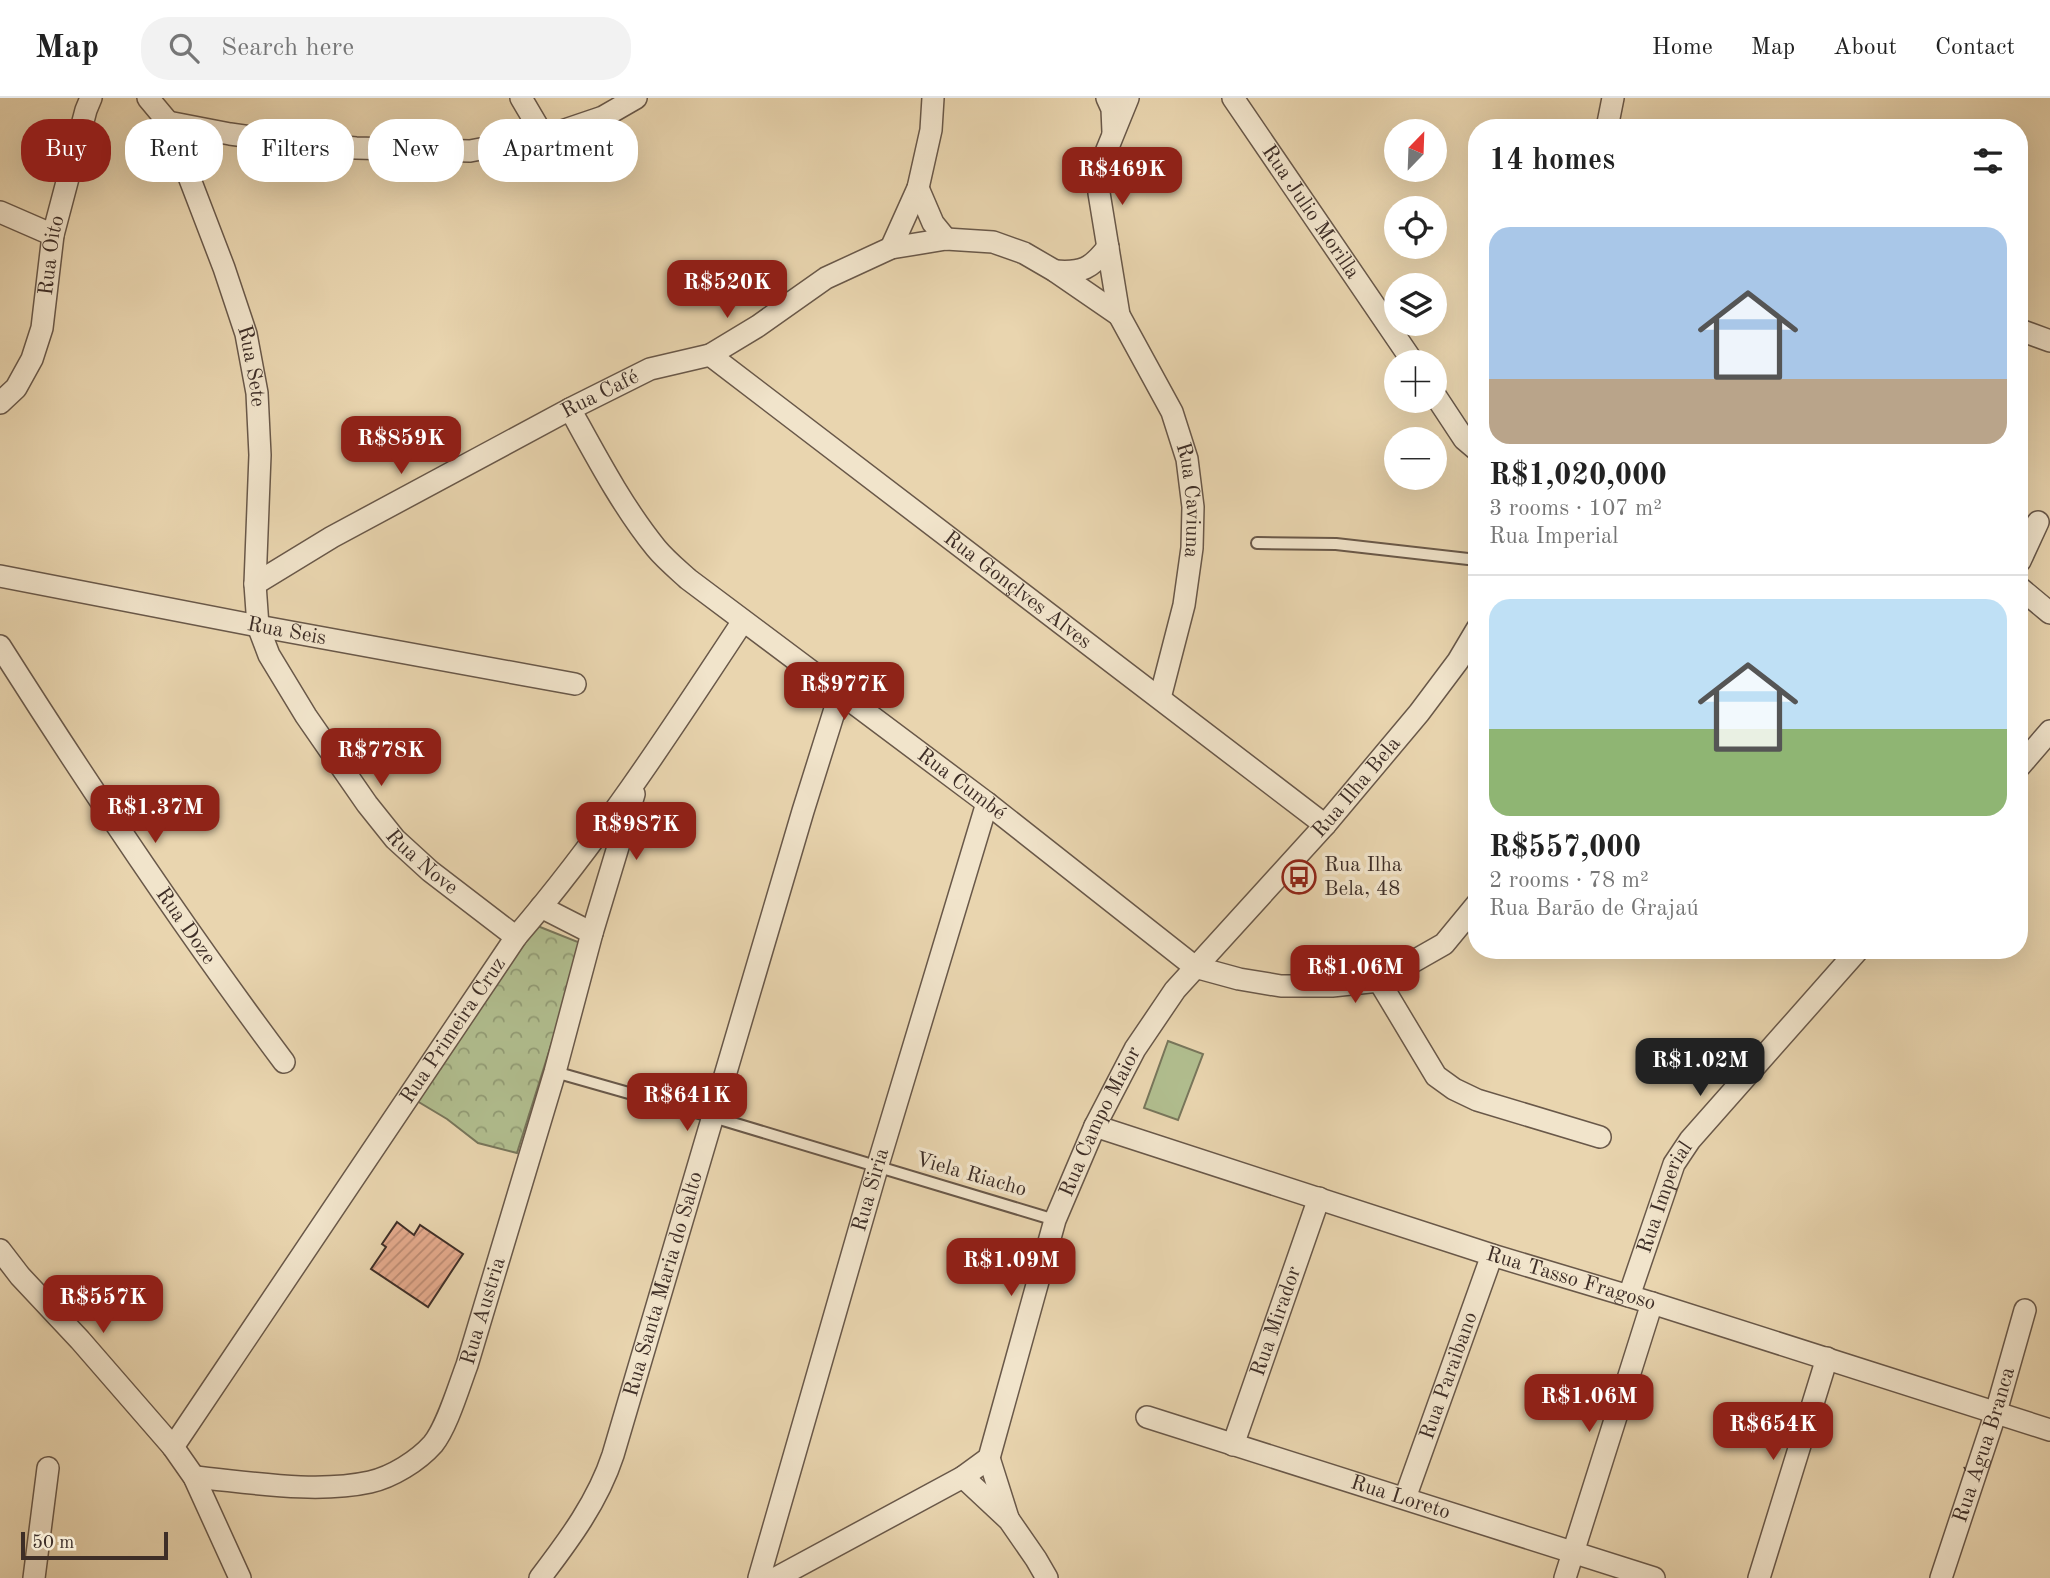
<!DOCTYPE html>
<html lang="en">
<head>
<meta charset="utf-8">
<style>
  :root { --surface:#fff; --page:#f2f2f2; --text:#222; --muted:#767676; --line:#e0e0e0; --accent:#8f2418 }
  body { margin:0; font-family:"Old Standard TT",serif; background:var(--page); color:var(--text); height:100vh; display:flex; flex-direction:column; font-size:26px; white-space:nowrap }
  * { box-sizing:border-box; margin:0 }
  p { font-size:23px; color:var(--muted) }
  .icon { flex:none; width:38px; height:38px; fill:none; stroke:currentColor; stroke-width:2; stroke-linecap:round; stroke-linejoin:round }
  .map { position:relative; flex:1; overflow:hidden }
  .details { position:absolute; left:1468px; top:21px; width:560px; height:840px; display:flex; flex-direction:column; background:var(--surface); border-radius:28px; box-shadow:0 7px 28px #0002 }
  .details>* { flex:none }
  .hud { position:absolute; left:21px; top:21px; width:665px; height:63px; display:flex; gap:14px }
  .needle { width:46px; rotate:23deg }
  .tools { position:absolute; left:1384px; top:21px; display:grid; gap:14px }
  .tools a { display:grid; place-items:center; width:63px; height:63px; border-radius:50%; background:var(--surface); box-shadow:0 7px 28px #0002; font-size:35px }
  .scale { position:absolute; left:21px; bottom:18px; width:147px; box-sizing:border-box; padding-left:7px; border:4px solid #3e2e27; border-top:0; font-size:19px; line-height:24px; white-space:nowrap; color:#3e2e27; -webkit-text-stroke:5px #f1e4cb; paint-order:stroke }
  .price { position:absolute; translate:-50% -60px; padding:0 16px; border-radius:14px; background:var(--accent); color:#fff; font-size:23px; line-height:46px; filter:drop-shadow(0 2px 4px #0008) }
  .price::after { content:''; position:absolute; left:50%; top:42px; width:21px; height:16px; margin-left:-10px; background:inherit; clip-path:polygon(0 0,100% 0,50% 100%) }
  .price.active { background:#222; color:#fff }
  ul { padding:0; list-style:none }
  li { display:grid; align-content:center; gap:14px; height:371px; padding:0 21px }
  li+li { border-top:2px solid var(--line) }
  li span { display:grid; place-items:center; height:217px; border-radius:21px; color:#555 }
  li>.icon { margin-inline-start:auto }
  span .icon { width:126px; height:126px; fill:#fffc; stroke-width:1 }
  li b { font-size:30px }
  h2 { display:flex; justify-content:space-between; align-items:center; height:84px; padding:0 21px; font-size:30px }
  .pill { padding:0 24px; border-radius:28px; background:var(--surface); box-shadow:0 7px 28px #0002; font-size:24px; line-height:63px }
  .pill.active { background:var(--accent); color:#fff }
  header { display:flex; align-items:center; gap:42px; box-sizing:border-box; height:98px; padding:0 35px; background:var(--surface); border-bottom:2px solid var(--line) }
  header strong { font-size:33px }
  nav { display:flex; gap:38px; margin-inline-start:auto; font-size:24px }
  .search { width:490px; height:63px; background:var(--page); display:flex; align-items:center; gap:18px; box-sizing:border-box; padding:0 24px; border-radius:28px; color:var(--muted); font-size:26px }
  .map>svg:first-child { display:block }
  .forest { fill:url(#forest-crowns); stroke:#78765b; stroke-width:2 }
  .garden { fill:#b1be8f; stroke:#78765b; stroke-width:2 }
  .building { fill:url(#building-hatch); stroke:#3e2e27; stroke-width:2 }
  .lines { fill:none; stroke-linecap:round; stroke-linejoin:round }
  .service-casing { stroke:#695849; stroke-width:14 }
  .minor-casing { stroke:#695849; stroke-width:24 }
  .service { stroke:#f1e4cb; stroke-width:10 }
  .minor { stroke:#f1e4cb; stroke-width:21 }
  .labels { text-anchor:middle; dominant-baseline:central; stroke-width:7; stroke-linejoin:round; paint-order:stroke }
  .street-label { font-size:21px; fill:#3e2e27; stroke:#f1e4cb }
  .poi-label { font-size:21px; fill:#3e2e27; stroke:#f1e4cb; text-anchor:start }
</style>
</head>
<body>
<header>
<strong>Map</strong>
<div class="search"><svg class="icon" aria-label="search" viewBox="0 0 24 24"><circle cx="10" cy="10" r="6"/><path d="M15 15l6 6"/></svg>Search here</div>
<nav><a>Home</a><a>Map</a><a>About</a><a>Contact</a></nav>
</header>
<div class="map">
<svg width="2050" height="1480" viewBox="0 0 2050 1480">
  <defs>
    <pattern id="forest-crowns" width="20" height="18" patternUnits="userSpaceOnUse" patternTransform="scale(1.75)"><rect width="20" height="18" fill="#b1be8f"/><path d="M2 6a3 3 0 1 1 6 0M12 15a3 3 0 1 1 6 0" fill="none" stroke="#919b75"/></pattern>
    <pattern id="building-hatch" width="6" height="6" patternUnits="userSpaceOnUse" patternTransform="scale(1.75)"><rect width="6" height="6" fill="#e7ac8f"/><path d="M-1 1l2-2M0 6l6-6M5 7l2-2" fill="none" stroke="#bd8c75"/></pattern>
  </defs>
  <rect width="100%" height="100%" fill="#e9d5af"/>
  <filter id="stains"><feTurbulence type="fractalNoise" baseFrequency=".00286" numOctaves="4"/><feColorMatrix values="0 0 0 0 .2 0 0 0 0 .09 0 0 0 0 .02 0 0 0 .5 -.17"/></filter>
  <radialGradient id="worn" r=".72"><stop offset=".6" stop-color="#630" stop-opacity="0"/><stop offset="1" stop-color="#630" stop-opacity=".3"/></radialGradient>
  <path class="forest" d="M535 827 583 846 517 1055 478 1045 447 1021 417 1003Z"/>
  <path class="garden" d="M1168 943 1203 956 1178 1022 1144 1010Z"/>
  <path class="building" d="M397 1124 414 1137 420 1127 463 1156 428 1209 371 1171 386 1149 382 1146Z"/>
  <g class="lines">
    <defs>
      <path id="service" d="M1257 445 1336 446 1477 462
        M555 974 713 1019 1055 1122"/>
      <g id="minor">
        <path id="s1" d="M148 0 168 24 224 170 246 236 257 295 260 357 255 486 258 528 269 557 306 618 367 706 395 741 430 773 516 839"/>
        <path d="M521 0 544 39"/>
        <path d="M1107 0 1112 11 1113 34"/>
        <path id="s2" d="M1128 0 1104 59 1099 95 1119 217 1172 314 1187 361 1193 409 1192 450 1184 507 1160 600"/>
        <path id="s3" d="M1233 0 1413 264"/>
        <path d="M168 24 230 36 289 44 356 50 470 53 544 39 603 19 636 0"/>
        <path d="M1607 30 1613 0"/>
        <path d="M918 90 933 125 946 141"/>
        <path d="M0 114 53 137"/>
        <path d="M891 150 918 90 931 32 933 0"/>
        <path d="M1055 173C1082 175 1091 171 1108 149"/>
        <path d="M2020 232 2050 243"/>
        <path id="s4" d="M710 257 1325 727"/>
        <path d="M1435 297 1464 341 1477 352"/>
        <path id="s5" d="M0 305 16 290 32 261 42 230 53 137 86 12 91 0"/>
        <path id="s6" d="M570 311C596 358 622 408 656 450 665 461 677 471 688 481L987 705 1195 869 1239 881 1281 888H1332L1379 883 1444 846 1477 806"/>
        <path d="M2020 463 2038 424"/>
        <path id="s7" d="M0 478 258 528 575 586"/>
        <path id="s8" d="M255 486 332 439 570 311 650 271 710 257 758 228 826 180 891 150 946 141 993 144 1024 155 1055 173 1119 217"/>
        <path d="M2020 490 2050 515"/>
        <path id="s9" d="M0 548C90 690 183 829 284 964"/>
        <path d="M2020 668 2050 633"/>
        <path d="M541 809 592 835"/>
        <path d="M1379 883 1436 978 1454 991 1477 1002 1600 1039"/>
        <path id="s10" d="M1095 1028 1492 1157 1652 1205 2050 1332"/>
        <path d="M0 1152 20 1178 80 1242 173 1349 194 1379 240 1480"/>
        <path id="s11" d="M1629 1198 1674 1066 1690 1042 1858 852"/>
        <path id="s12" d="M1147 1319 1654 1480"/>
        <path id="s13" d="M1233 1347 1319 1100"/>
        <path id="s14" d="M173 1349 516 839C601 740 672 631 743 523"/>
        <path d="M989 1360 1008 1420"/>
        <path id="s15" d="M194 1379C249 1384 315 1396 370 1384 392 1379 418 1363 433 1346 447 1329 459 1288 467 1267L555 974 592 835 634 696"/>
        <path d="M963 1379 1009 1422 1036 1461 1047 1480"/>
        <path id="s16" d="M1405 1400 1492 1157"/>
        <path d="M34 1480 48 1370"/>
        <path id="s17" d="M540 1480C569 1442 598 1403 613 1357L803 713 840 595"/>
        <path id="s18" d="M759 1480 877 1070 987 705"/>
        <path id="s19" d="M776 1480 963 1379 989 1360 1055 1122 1095 1028 1135 951 1175 892 1325 727 1419 615 1458 563 1477 531"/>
        <path d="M1565 1480 1652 1205"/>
        <path d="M1759 1480 1827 1260"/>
        <path id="s20" d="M1941 1480 1996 1314 2025 1212"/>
      </g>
    </defs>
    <use href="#service" class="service-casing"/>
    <use href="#minor" class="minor-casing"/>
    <use href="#service" class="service"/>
    <use href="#minor" class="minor"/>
  </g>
  <defs>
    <symbol id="bus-ring" viewBox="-11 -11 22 22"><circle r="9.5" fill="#f1e4cb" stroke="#8f2418" stroke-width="1.5"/><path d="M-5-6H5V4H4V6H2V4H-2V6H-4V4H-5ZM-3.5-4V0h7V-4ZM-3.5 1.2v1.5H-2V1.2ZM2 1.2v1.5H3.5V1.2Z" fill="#8f2418"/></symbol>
  </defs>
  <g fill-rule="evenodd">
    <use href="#bus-ring" x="1280" y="760" width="38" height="38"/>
  </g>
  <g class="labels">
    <g class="street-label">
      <text stroke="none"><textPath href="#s3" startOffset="138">Rua Julio Morilla</textPath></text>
      <text stroke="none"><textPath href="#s5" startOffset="161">Rua Oito</textPath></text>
      <text stroke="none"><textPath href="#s1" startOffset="290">Rua Sete</textPath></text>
      <text stroke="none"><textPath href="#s8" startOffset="394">Rua Café</textPath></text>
      <text stroke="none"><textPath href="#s2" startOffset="425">Rua Caviuna</textPath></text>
      <text stroke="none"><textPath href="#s4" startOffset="387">Rua Gonçlves Alves</textPath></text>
      <text stroke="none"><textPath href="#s7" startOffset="292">Rua Seis</textPath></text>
      <text stroke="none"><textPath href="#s6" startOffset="550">Rua Cumbé</textPath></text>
      <text stroke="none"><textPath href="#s19" startOffset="1024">Rua Ilha Bela</textPath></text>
      <text stroke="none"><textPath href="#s1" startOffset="840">Rua Nove</textPath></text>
      <text stroke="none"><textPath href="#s9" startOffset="336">Rua Doze</textPath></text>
      <text stroke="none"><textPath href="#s14" startOffset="502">Rua Primeira Cruz</textPath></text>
      <text stroke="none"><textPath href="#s19" startOffset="600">Rua Campo Maior</textPath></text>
      <text transform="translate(971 1077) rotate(16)">Viela Riacho</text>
      <text stroke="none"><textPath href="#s18" startOffset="404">Rua Siria</textPath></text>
      <text stroke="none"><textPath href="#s11" startOffset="105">Rua Imperial</textPath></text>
      <text stroke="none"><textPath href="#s10" startOffset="500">Rua Tasso Fragoso</textPath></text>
      <text stroke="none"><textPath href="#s17" startOffset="322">Rua Santa Maria do Salto</textPath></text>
      <text stroke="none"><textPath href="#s15" startOffset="394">Rua Austria</textPath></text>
      <text stroke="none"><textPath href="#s13" startOffset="131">Rua Mirador</textPath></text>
      <text stroke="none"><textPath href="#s16" startOffset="130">Rua Paraibano</textPath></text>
      <text stroke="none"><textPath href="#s20" startOffset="140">Rua Água Branca</textPath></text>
      <text stroke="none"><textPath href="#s12" startOffset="266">Rua Loreto</textPath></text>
    </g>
    <g class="poi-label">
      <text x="1324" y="767">Rua Ilha<tspan x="1324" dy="24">Bela, 48</tspan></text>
    </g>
  </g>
  <rect width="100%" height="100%" filter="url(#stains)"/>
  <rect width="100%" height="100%" fill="url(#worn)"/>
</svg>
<div class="tools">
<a><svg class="needle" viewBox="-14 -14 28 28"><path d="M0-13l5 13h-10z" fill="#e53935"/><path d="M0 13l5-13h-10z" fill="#767676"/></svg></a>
<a><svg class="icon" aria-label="locate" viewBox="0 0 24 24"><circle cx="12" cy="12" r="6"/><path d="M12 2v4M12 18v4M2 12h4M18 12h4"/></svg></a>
<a><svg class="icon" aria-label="layers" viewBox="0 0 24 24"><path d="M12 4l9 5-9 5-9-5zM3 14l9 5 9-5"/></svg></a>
<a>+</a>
<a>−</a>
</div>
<div class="scale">50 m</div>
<b class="price" style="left:1122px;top:109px">R$469K</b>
<b class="price" style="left:727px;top:222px">R$520K</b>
<b class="price" style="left:401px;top:378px">R$859K</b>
<b class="price" style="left:844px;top:624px">R$977K</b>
<b class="price" style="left:381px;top:690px">R$778K</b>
<b class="price" style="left:155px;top:747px">R$1.37M</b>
<b class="price" style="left:636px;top:764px">R$987K</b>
<b class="price" style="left:1355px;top:907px">R$1.06M</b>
<b class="price active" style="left:1700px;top:1000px">R$1.02M</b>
<b class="price" style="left:687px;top:1035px">R$641K</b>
<b class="price" style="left:1011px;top:1200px">R$1.09M</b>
<b class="price" style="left:103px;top:1237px">R$557K</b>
<b class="price" style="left:1589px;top:1336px">R$1.06M</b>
<b class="price" style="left:1773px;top:1364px">R$654K</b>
<div class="hud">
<a class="pill active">Buy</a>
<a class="pill">Rent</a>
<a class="pill">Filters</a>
<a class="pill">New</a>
<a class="pill">Apartment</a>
</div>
<section class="details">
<h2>14 homes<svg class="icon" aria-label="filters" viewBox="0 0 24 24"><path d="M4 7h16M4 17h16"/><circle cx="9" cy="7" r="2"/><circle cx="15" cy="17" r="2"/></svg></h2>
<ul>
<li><span style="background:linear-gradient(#a9c7e8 70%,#b9a48a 0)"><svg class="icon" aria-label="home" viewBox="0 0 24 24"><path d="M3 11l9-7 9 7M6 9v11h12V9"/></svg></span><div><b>R$1,020,000</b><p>3 rooms · 107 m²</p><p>Rua Imperial</p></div></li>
<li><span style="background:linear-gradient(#bfe0f5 60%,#8fb573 0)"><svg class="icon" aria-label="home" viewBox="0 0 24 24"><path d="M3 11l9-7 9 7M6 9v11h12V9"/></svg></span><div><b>R$557,000</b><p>2 rooms · 78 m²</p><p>Rua Barão de Grajaú</p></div></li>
</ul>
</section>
</div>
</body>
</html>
